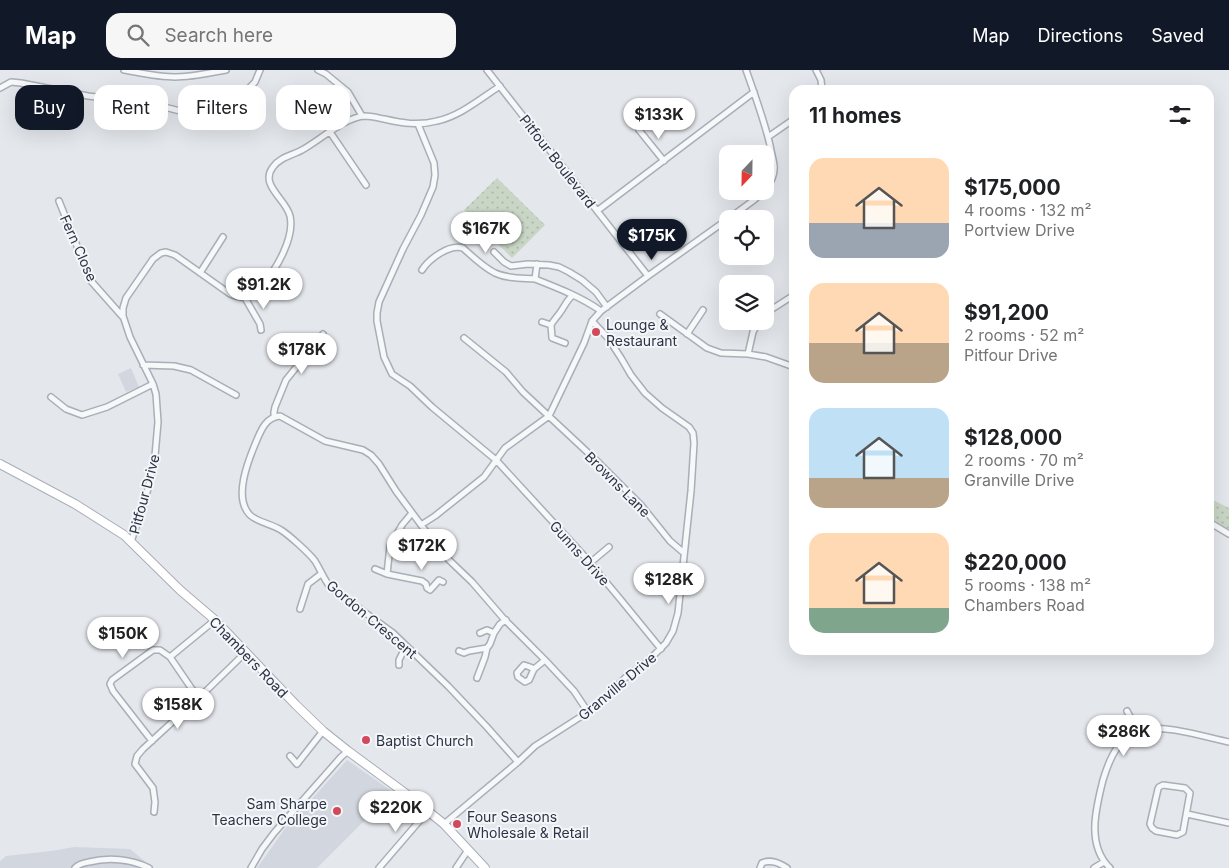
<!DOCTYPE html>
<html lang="en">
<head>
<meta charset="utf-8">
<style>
  :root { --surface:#fff; --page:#f6f6f6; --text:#202124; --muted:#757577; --accent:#111827 }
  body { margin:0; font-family:Inter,sans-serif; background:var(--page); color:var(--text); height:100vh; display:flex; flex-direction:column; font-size:19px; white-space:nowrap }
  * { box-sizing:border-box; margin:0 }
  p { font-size:16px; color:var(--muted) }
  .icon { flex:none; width:28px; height:28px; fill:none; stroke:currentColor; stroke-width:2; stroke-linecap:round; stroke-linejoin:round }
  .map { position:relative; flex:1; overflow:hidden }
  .drawer { position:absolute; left:789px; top:15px; width:425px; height:570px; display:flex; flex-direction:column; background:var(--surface); border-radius:15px; box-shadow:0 5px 20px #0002 }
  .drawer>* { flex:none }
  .banner { position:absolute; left:15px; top:15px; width:475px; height:45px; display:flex; gap:10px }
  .needle { width:32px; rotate:202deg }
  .controls { position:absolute; left:719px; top:75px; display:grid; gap:10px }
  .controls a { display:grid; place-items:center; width:55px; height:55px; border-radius:10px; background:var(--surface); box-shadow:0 5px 20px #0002; font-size:25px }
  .price { position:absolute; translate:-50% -42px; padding:0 11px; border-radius:18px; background:#fff; color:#222; font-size:16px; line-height:32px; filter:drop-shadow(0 1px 2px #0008) }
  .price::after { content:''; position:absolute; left:50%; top:30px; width:15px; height:11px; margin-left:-8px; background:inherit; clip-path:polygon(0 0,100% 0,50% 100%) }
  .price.active { background:var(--accent); color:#fff }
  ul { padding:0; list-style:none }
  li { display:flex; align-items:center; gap:15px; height:125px; padding:0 20px }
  li span { display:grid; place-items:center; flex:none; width:140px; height:100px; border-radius:15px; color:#555 }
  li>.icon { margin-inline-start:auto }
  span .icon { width:60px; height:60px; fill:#fffc; stroke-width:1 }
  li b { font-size:21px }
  h2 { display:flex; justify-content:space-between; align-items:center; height:60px; padding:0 20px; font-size:21px }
  .tag { padding:0 18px; border-radius:15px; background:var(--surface); box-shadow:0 5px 20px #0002; font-size:18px; line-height:45px }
  .tag.active { background:var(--accent); color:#fff }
  header { display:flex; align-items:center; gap:30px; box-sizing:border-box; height:70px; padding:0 25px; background:var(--accent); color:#fff }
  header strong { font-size:24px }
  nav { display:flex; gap:28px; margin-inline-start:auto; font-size:18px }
  .search { width:350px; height:45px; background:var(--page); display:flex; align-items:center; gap:12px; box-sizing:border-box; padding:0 18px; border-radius:15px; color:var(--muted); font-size:19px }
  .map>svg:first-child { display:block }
  .built { fill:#d2d6de }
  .grass { fill:url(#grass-dots) }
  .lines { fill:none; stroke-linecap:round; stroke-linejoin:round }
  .street-casing { stroke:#a9aeb7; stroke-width:8 }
  .secondary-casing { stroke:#a9aeb7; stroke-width:10 }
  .street { stroke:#f7f8fa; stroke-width:5 }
  .secondary { stroke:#fff; stroke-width:8 }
  .poi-dot { fill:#d1495b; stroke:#f4f6f9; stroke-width:2 }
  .labels { text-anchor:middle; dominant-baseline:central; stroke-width:4; stroke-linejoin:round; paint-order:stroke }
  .street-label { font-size:14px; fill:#2b3445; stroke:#f4f6f9 }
  .poi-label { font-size:14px; fill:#2b3445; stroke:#f4f6f9; text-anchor:start }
</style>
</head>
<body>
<header>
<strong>Map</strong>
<div class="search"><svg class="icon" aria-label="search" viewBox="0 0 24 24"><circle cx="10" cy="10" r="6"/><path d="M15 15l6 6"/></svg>Search here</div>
<nav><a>Map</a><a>Directions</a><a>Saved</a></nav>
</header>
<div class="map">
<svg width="1229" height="798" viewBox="0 0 1229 798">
  <defs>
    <pattern id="grass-dots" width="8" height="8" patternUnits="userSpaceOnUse" patternTransform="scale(1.25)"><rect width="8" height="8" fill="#c9d6c5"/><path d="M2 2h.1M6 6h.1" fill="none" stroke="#adb8ab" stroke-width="1.8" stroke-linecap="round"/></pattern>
  </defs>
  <rect width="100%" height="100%" fill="#e4e7ec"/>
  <path class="built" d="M131 298 139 317 126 322 118 304Z
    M347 690 393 722 317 798H257L284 760Z
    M75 777 130 779 153 798H0V791L6 786 51 781Z"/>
  <path class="grass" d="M497 108 545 155 512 188 464 140Z
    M1209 428 1229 438V459L1209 447Z"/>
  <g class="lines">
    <defs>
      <path id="street" d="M124 0C141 3 158 7 175 7 192 7 209 3 226 0
        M318 0 326 4 348 22 362 46
        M487 0 648 206
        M746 0C755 25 764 50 770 75 771 82 773 88 774 95 775 104 771 113 765 120
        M816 0 821 10 822 20
        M0 18 11 12 21 13 88 26 153 34 199 46H207L216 44 248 19 255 12 260 0
        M418 54 434 93 435 105 433 117 421 145 403 179 379 232 377 243V251L384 287 392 304 410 316 432 337 496 390 586 488 621 530 661 579
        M639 60 664 91
        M330 62 366 115
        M768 67 794 49
        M59 131 91 211 122 246
        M597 141 754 22
        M728 149 754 130 764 121
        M494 182 504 192 511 196 528 194 549 195 559 197 569 202 582 210 596 222 607 237
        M422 200C429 189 449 174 463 178 473 187 483 197 495 203 508 209 522 208 535 209L537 194
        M200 203 223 167
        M535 209C558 218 581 227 601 241
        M245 228 260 254 261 260
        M660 244 707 278 721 283 748 284 766 287 794 297
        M765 245 769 241 794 225
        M542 252 551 255C553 251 556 248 559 244 564 238 566 231 572 226
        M551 255 552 268 565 273
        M687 264 703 240
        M464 268 506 302 523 322 599 393 641 435 670 471 684 483
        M748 284 753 262 759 251
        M143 295 174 296 191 300 236 325
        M51 327 66 339 82 345 107 337 153 314
        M274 347V342L275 337 286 310 323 264
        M412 443 402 455 390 476 387 504 422 511 426 514 427 518 430 520 439 510 443 512
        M1209 452 1229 464
        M421 455 435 446 484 407 505 378 549 346 584 273 592 251 601 241 648 206 728 149
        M131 472 148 419 155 386 158 352 156 324 153 314 130 267 123 246V238L126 228 153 189 161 183 166 182 175 185 230 224C245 231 253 227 263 215 276 199 295 168 290 146 286 129 259 115 273 97 280 87 293 85 302 80 320 70 345 47 365 46 372 46 378 48 384 49 402 53 418 56 437 51 460 46 480 29 500 16
        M590 493 609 477
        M375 499 387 504
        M300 539 308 514 321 504
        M480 563 487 560 494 563 500 554 506 550
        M459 581 464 583 469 581 487 578 490 574 494 563
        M170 587 215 550
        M399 595V590L406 576
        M534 599 529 610 525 612 518 607 517 603 524 595 530 597 534 599 545 590
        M477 608 485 587 487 578
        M1127 641 1139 663
        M152 671 113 621 110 614 112 610 153 580H160L170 587 198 628
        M290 686 297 694 323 661
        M518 692 486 656 448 616 393 563 330 517C324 509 320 499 315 491 309 483 289 465 281 460 272 454 257 452 250 445 233 428 248 391 256 372 261 360 266 347 280 346L325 371 363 380 371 385 379 394 396 421 430 467 448 489 472 512 504 549 545 590 574 621 588 642
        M1163 715 1185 718 1190 723 1183 762 1177 765 1156 761 1152 758 1150 754 1158 719 1159 717Z
        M154 742 155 732 153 718 135 694 137 686 143 679 206 621 246 582
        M1187 744 1229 753
        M444 754 518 692 535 676 588 642 607 626 625 608 648 591 666 573 673 561 678 543 691 421 694 373 693 363 689 357 662 338 645 323 631 305 621 288 608 268 592 251
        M75 798C78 794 84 793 89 792 109 787 131 789 149 798
        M251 798 262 779 274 763 341 687 348 681
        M379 798 428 741
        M456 798 468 780
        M760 798 762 793C771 789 779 793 787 798
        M1094 798 1104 792
        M1110 798C1086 775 1096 738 1103 710 1106 700 1110 688 1117 678 1123 669 1136 664 1146 660 1165 654 1208 668 1229 672"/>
      <path id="secondary" d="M0 394 75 434 124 465 180 520 215 550 296 635 323 661 348 681 409 726 444 754 485 798"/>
    </defs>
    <use href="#street" class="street-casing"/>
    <use href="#secondary" class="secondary-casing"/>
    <use href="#street" class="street"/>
    <use href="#secondary" class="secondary"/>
  </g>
  <g class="poi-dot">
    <circle cx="596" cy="262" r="5"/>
    <circle cx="366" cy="670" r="5"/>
    <circle cx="337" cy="741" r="5"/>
    <circle cx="457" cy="754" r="5"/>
  </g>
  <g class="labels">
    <g class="street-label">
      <text transform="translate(558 91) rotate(52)">Pitfour Boulevard</text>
      <text transform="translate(79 178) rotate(66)">Fern Close</text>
      <text transform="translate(618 414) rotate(45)">Browns Lane</text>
      <text transform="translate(144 424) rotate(-75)">Pitfour Drive</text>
      <text transform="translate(580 483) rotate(48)">Gunns Drive</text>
      <text transform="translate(372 549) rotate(40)">Gordon Crescent</text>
      <text transform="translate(249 587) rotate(46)">Chambers Road</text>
      <text transform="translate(617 616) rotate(-40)">Granville Drive</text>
    </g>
    <g class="poi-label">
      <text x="606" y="254">Lounge &amp;<tspan x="606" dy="16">Restaurant</tspan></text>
      <text x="376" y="670">Baptist Church</text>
      <text x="327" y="733" text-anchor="end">Sam Sharpe<tspan x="327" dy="16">Teachers College</tspan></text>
      <text x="467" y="746">Four Seasons<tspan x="467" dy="16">Wholesale &amp; Retail</tspan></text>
    </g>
  </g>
</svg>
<div class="controls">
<a><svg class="needle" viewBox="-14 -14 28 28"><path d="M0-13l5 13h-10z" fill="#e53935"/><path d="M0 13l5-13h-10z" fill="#757577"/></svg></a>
<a><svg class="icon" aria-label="locate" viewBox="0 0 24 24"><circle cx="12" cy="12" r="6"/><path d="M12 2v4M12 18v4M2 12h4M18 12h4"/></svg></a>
<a><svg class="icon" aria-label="layers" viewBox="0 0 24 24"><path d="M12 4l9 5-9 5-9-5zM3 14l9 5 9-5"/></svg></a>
</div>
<b class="price" style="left:659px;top:70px">$133K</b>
<b class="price" style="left:486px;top:184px">$167K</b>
<b class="price active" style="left:652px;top:191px">$175K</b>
<b class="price" style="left:264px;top:240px">$91.2K</b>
<b class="price" style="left:302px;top:305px">$178K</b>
<b class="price" style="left:422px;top:501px">$172K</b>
<b class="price" style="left:669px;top:535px">$128K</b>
<b class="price" style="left:123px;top:589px">$150K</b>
<b class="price" style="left:178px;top:660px">$158K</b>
<b class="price" style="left:1124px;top:687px">$286K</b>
<b class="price" style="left:396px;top:763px">$220K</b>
<div class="banner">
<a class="tag active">Buy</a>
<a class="tag">Rent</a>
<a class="tag">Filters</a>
<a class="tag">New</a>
</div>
<section class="drawer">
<h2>11 homes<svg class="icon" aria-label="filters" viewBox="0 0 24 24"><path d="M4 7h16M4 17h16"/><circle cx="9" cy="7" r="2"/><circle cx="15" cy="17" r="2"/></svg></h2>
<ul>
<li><span style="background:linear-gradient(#ffd9b3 65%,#9aa5b1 0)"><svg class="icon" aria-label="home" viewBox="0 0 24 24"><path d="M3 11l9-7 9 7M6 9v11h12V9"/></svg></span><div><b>$175,000</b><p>4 rooms · 132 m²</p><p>Portview Drive</p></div></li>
<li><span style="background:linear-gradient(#ffd9b3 60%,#b9a48a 0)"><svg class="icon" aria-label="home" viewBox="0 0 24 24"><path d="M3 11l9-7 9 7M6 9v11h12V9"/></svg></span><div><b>$91,200</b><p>2 rooms · 52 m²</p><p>Pitfour Drive</p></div></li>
<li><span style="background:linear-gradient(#bfe0f5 70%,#b9a48a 0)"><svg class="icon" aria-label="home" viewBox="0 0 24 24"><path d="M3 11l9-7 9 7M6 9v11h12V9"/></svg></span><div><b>$128,000</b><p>2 rooms · 70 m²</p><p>Granville Drive</p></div></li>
<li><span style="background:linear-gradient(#ffd9b3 75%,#7fa58c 0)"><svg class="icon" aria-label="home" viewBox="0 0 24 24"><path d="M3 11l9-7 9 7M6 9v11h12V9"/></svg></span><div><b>$220,000</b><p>5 rooms · 138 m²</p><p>Chambers Road</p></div></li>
</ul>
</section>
</div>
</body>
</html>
